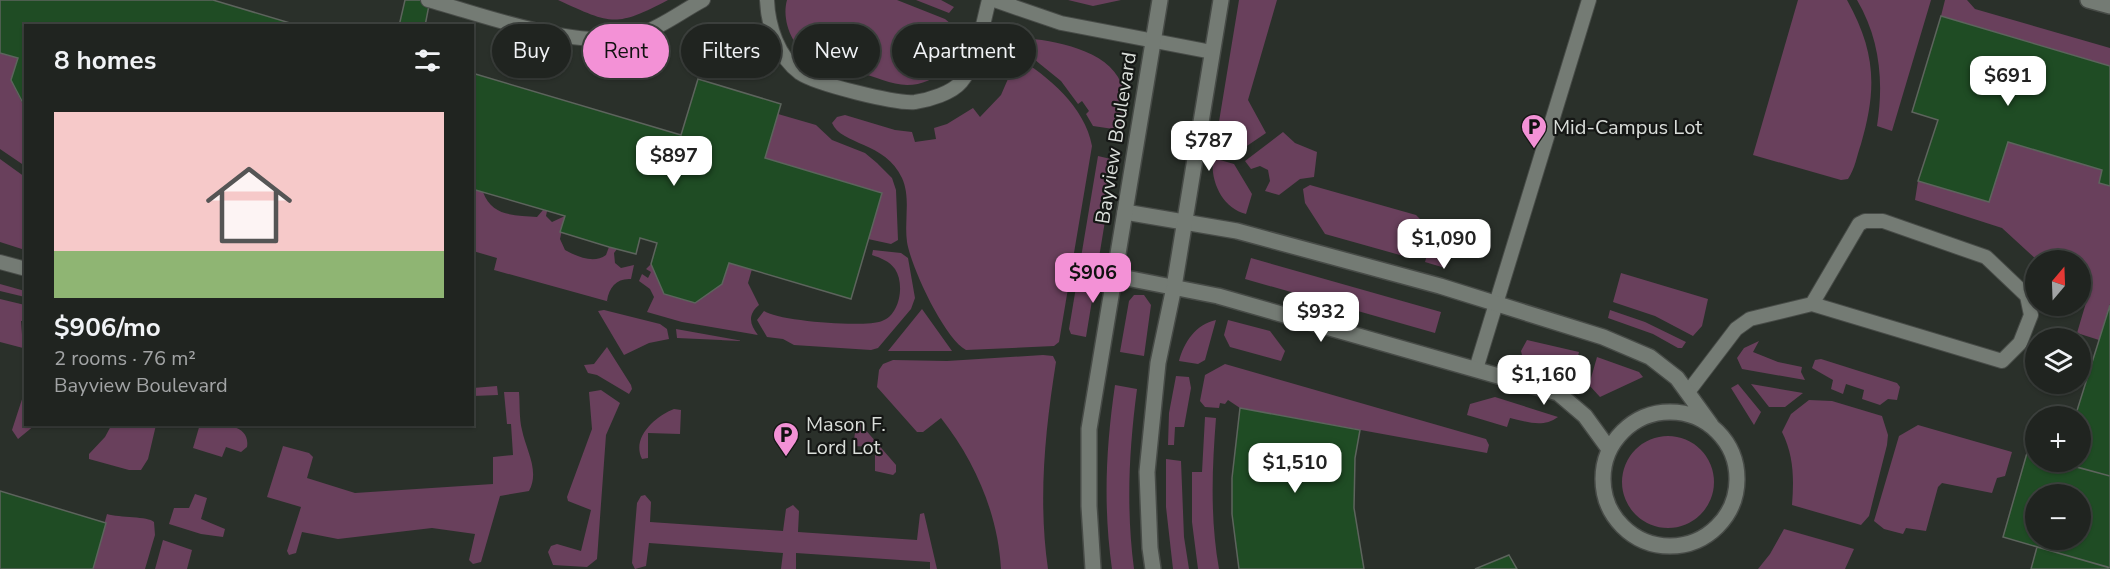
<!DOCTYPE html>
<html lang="en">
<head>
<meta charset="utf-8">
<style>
  :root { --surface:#202420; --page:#2d302d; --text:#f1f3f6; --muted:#a2a4a5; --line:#3d413e; --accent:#f391d6 }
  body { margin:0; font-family:"Nunito Sans",sans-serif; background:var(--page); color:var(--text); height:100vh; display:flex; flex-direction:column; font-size:22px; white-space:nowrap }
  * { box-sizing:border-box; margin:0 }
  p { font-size:20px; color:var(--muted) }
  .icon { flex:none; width:33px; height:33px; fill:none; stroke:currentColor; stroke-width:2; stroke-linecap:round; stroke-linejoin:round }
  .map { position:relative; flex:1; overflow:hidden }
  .drawer { position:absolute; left:24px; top:24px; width:450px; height:402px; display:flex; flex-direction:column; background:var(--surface); border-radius:0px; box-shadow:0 2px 4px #0004,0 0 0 2px var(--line) }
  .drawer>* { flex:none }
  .top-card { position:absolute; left:492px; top:24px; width:570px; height:54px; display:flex; gap:12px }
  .needle { width:39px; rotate:19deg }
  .tools { position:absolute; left:2025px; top:250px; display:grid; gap:12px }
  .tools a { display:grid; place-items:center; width:66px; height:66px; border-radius:50%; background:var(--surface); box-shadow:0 2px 4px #0004,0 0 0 2px var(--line); font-size:30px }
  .price { position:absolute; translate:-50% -51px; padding:0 14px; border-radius:12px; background:#fff; color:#222; font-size:20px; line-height:39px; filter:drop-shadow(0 2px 3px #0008) }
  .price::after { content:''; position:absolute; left:50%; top:36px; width:18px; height:14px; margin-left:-9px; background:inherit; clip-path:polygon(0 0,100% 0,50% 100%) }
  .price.on { background:var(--accent); color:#111 }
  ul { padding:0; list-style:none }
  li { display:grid; align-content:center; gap:12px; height:318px; padding:0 30px }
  li span { display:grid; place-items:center; height:186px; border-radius:0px; color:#555 }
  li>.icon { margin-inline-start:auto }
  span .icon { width:108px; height:108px; fill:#fffc; stroke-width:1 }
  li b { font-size:26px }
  h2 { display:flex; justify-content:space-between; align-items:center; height:72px; padding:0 30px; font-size:26px }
  .tag { padding:0 21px; border-radius:27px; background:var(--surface); box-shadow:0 2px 4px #0004,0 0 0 2px var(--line); font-size:21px; line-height:54px }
  .tag.on { background:var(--accent); color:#111 }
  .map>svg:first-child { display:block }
  .green { fill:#69405c }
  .building { fill:#1f4c24; stroke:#5d645d; stroke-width:1.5; fill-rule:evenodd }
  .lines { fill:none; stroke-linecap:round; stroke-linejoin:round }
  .service-casing { stroke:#474b47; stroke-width:16 }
  .minor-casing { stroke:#474b47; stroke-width:18 }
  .tertiary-casing { stroke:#474b47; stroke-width:18 }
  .service { stroke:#747b74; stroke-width:14 }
  .minor { stroke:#747b74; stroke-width:15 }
  .tertiary { stroke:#747b74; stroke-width:15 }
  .labels { text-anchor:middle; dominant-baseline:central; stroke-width:4.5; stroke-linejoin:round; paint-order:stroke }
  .poi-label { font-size:20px; fill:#dadeda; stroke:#151715; text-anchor:start }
  .street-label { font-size:20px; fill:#dadeda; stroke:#151715 }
</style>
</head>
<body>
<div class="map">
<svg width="2110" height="569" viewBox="0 0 2110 569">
  <rect width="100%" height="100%" fill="#2a302a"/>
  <path class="green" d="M558 0H668C615 28 611 24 558 0Z
    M787 0H897L945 19 962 33C959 61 937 85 907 85 892 85 873 76 858 72 844 68 826 66 813 60 793 49 781 21 787 0Z
    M916 0H941L954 7 949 13Z
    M1068 0H1121L1093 6Z
    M1239 0H1277L1248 100 1266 133 1238 152 1215 146Z
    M1798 0H1847C1876 52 1877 89 1861 144 1857 155 1855 169 1848 179L1841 180 1753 155Z
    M1857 0H1931L1892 131 1877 126C1884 82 1880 39 1857 0Z
    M1945 0H1967L1975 9 2110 48V66L1941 16Z
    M1022 38C1054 40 1108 50 1121 83 1127 97 1122 115 1120 130L1093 126 1086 114 1089 111 1082 101 1078 104 1061 81 1024 51Z
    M0 53 18 58 11 80 25 109V166L0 149Z
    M1013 55C1046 74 1085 106 1092 146L1059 342 1054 346 966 350C944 338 911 267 907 242 904 220 911 198 902 178 886 142 841 145 832 123L837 117 845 115 895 130 912 132 915 142 936 139 934 128 947 124 973 108 980 117 1001 95 1014 65 1003 61 1005 57Z
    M778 114 816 125 832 140 865 153 877 163 892 178 896 190 898 240 891 244 868 239 882 193 765 158Z
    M1283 132 1295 143 1317 152 1314 177 1300 179 1279 195 1265 191 1270 181 1268 170 1260 166 1251 169 1245 161Z
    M2008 142 2102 170 2099 183 2110 186V304L2099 340 2077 333 2088 296 2081 293 2080 261H2038L2002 228 1915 200 1918 181 1989 202Z
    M1098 156 1115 160 1086 337 1071 334 1069 329Z
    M1213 158 1234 164 1252 194 1246 214C1222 208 1210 181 1213 158Z
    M0 159 25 177V250L0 242Z
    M1310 185 1416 215 1421 220 1407 257 1325 234 1305 203 1303 189Z
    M472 189 483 192C492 217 515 215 537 217L543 210 547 211 546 216 552 222 565 216 560 239 565 250C578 257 594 264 606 255L609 247 617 249 614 253 615 263 621 268 634 265 631 279C617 278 609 287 607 301L610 302 494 270 497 258 473 251Z
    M1435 228 1479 240 1475 251 1451 245 1445 268 1425 262Z
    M873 250 901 253 908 258 915 298 911 309 878 348 871 350 794 345 783 339 767 337 757 320 764 311C778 321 865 328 882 321 900 315 905 284 895 269 889 261 881 258 872 255Z
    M1251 258 1441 312 1435 333 1245 279Z
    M729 263 752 269 748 283 759 305C747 315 750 325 758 335L682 322 647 312 654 297 650 289 639 281 642 274 648 278 651 272 646 269 651 264 664 293 695 303 722 284Z
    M1621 273 1708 299 1702 326 1693 336 1655 316 1613 302Z
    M0 284 25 291V297L0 291Z
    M1134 295H1144L1151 305 1144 356 1120 352 1129 301Z
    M0 299 25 305V321H21L23 348 0 342Z
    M922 309 952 351H888Z
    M604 310 660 324 667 329 669 339 649 343 624 355 598 311Z
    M1610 310 1645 322 1686 342 1682 348H1678L1653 334 1608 318Z
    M1216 320 1205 360 1198 364 1179 361C1184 342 1196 324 1216 320Z
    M1228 320 1270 331 1285 351 1281 361 1230 347 1224 335Z
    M676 329 743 341 677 338Z
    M1527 340 1579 352 1573 375 1529 360 1522 355 1521 351Z
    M1759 341 1753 352 1778 362 1802 367 1801 372 1805 380 1742 369 1737 358 1744 348Z
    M607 347 631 385 632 389 629 394 597 375 588 373 584 365 594 364Z
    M1043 355 1053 356 1056 362C1045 431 1038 500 1048 569H1001C998 514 975 461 941 418L923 432H917L877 387 879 370 883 364 893 360 947 361Z
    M1597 357 1639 372 1643 377 1600 397 1589 385Z
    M1821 359 1897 383 1900 387 1897 400 1888 399 1880 405 1862 399 1864 390 1846 384 1843 394 1831 389 1833 380 1812 368 1815 360Z
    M1225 364 1486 439 1489 445 1487 453 1240 408 1228 400 1225 404 1220 403 1219 408 1205 407 1200 401 1205 375Z
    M1176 376 1189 377 1191 388 1184 427H1175L1174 445H1168L1169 413Z
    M1738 384 1761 412 1754 425 1731 388Z
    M1751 384 1803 393 1785 407H1769Z
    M1115 385 1137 389C1129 450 1126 508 1134 569H1112C1103 506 1106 447 1115 385Z
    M497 386 498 395 473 396V388Z
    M25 390 26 424 35 425 18 439 12 430Z
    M601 390 620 403 606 435 597 559 587 567 553 565 548 552 551 546 557 544 581 551 591 510 568 501 567 497 592 429 589 392Z
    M504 392H519C520 404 519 418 522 430 526 450 540 471 529 491L500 496 481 562 473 564 469 560 475 534 432 528 338 539 302 532 296 553 289 555 287 551 301 507 267 497 283 446 309 453 313 457 307 478 355 493 493 484V457L513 455 511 424H507Z
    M1495 397 1558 417C1543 428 1528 422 1510 418L1507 427 1467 415 1470 404Z
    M1809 400 1832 401 1882 416 1888 435 1887 445 1869 516 1861 525 1792 505C1794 479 1794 456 1782 432L1791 414Z
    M674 409 681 410 680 434 648 433V458L642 459C631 437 656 416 674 409Z
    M1205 417 1216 418C1212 469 1210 518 1219 569H1198L1192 522V472H1202Z
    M857 420 896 465V472L893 475 875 471V447L853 446Z
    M112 424 156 425 148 459 141 470H129L89 459V454L105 437Z
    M200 424C217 424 251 422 247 447L241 452 226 447 222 457 193 448Z
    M1918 425 2012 452 2005 476 1997 478 1992 493 1942 483 1938 487 1926 531 1906 528 1903 534 1884 529 1874 521 1899 436Z
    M1622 482a46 46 0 1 1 92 0a46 46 0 1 1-92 0Z
    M1166 459 1181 461 1184 537 1189 569H1173L1166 507Z
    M195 494 207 498 201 519 225 529 223 537 201 534 169 524 174 508H189Z
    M645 495 651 502 650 522 783 531 786 509 793 505 799 511 798 532 917 540 920 514 924 513 937 569H930V562L796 553V569H781L783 553 649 543 646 566 635 569 632 563 637 503 641 496Z
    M107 514C120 518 148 516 154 522L155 535 145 569H92Z
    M1784 529 1854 549 1845 569H1758L1770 554Z
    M163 540 192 550 187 569H155Z"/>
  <path class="building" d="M0 0H213L300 26H26V109L11 80 18 58 0 53Z
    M405 0H430L425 26H399Z
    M1941 16 2110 66V186L2099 183 2102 170 2008 142 1989 202 1918 181 1938 120 1912 112Z
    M472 73 681 135 698 79 781 104 765 158 882 193 851 299 729 263 722 284 695 303 664 294 651 264 657 243 640 238 636 254 609 247 560 232 565 216 472 189Z
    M2110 305V476L2061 463 2080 462V417H2075Z
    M1240 408 1360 430 1355 458 1354 508 1364 569H1239L1232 514V478Z
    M2027 453 2036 455V462H2059L2110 476V568L2003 537ZM2036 495H2080V540H2036Z
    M0 491 106 523 93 569H0Z
    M2037 547 2108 567V569H2031Z
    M1509 555 1517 569H1475Z"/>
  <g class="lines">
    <defs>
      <path id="service" d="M428 0C488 16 584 54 643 33 663 26 684 10 703 0
        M767 0C768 26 778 57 800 73 816 84 896 104 915 102 929 100 952 93 961 82 976 65 983 23 989 0
        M994 0 1061 23 1212 52
        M0 262 26 269
        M1476 369 1589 0
        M1688 392 1736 329 1750 319 1812 304 2002 361 2020 343 2031 315 2027 296 1986 257 1883 221H1865L1859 224 1812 304"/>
      <path id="minor" d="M2088 0 2110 6
        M1125 212 1237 231 1440 286 1603 337 1650 357 1677 378 1711 425
        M1116 276 1218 296 1558 393 1585 416 1609 449
        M1603 479a67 67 0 1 1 134 0a67 67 0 1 1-134 0Z"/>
      <path id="tertiary" d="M1093 569 1089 506V429L1160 0
        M1153 569 1150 548 1147 472 1158 363 1174 287 1221 0"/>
    </defs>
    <use href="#service" class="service-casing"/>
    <use href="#minor" class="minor-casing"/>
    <use href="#tertiary" class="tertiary-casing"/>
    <use href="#service" class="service"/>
    <use href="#minor" class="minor"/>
    <use href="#tertiary" class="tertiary"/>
  </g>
  <defs>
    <symbol id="parking-pin" viewBox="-11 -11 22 30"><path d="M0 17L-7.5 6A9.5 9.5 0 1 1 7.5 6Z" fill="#f391d6" stroke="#151715"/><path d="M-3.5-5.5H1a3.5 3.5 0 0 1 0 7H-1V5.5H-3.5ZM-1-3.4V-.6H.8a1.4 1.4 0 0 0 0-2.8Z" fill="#111"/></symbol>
  </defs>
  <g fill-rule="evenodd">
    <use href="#parking-pin" x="1519" y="112" width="30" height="40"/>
    <use href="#parking-pin" x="771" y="420" width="30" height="40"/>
  </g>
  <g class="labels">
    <g class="poi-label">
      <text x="1553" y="127">Mid-Campus Lot</text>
      <text x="806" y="424">Mason F.<tspan x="806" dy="23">Lord Lot</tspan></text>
    </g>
    <g class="street-label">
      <text transform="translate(1116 138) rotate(-81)">Bayview Boulevard</text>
    </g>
  </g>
</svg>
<div class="tools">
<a><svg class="needle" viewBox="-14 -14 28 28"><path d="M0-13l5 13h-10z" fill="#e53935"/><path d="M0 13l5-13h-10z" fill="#a2a4a5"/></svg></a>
<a><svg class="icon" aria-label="layers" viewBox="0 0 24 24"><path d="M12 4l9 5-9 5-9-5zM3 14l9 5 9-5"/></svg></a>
<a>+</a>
<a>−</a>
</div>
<b class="price" style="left:2008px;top:107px">$691</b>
<b class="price" style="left:1209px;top:172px">$787</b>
<b class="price" style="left:674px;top:187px">$897</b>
<b class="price" style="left:1444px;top:270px">$1,090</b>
<b class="price on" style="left:1093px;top:304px">$906</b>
<b class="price" style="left:1321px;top:343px">$932</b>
<b class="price" style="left:1544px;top:406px">$1,160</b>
<b class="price" style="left:1295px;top:494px">$1,510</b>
<div class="top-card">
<a class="tag">Buy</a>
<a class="tag on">Rent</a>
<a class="tag">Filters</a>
<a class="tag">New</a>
<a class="tag">Apartment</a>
</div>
<section class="drawer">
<h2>8 homes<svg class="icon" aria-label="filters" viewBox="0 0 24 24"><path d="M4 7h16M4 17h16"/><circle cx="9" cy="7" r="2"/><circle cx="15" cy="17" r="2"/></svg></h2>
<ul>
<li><span style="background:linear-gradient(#f6c9c9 75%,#8fb573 0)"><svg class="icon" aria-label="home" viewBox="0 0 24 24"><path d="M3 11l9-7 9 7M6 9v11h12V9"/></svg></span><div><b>$906/mo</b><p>2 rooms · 76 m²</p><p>Bayview Boulevard</p></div></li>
</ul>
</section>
</div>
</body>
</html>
